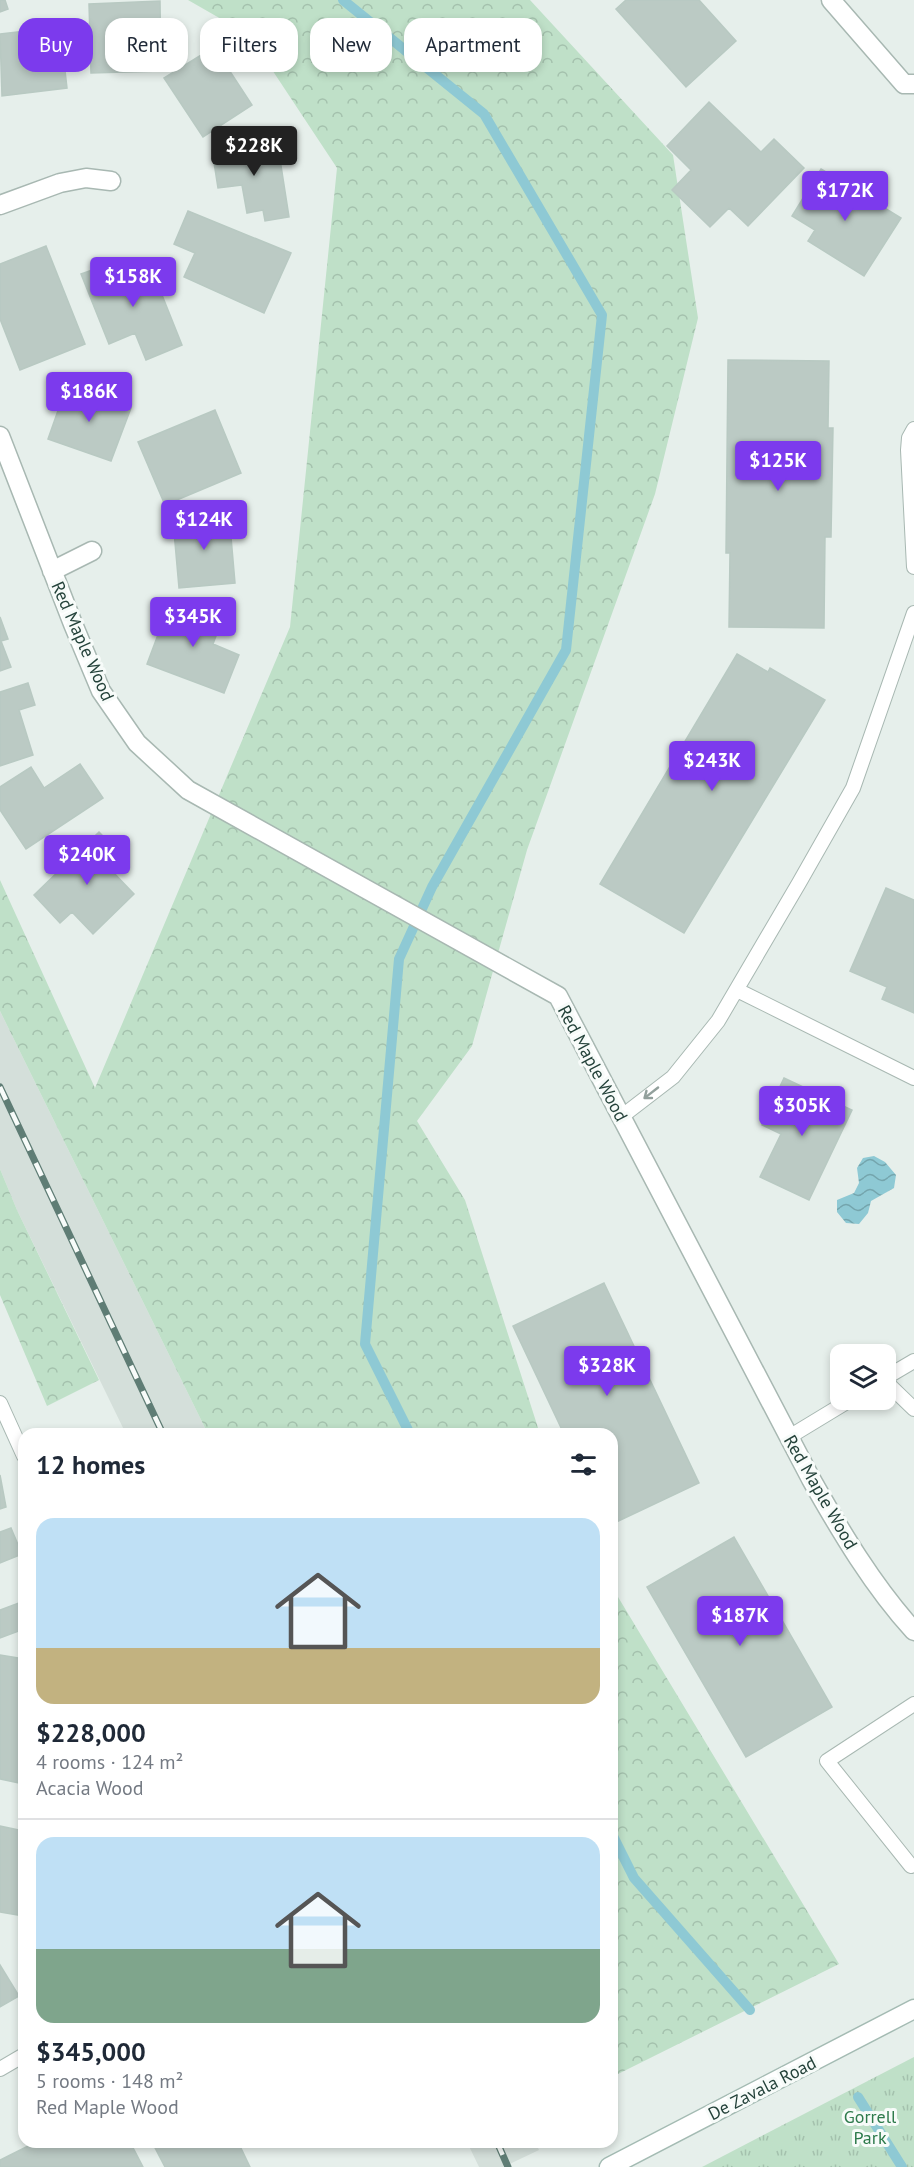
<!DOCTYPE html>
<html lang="en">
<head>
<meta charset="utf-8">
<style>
  :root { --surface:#fff; --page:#f6f6f7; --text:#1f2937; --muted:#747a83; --line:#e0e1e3; --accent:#7c3aed }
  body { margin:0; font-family:"PT Sans",sans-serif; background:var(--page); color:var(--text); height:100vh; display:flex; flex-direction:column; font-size:22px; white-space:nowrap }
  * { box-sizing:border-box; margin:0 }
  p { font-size:20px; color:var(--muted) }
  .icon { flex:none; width:33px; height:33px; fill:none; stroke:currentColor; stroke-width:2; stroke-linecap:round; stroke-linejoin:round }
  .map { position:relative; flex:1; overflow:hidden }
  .side { position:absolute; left:18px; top:1428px; width:600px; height:720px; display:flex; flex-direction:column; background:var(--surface); border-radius:18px; box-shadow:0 3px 9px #0003 }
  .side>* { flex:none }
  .guide { position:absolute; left:18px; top:18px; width:600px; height:54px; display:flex; gap:12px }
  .buttons { position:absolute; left:830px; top:1344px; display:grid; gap:12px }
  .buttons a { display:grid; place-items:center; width:66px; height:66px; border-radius:12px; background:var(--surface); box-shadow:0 3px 9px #0003; font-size:30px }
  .price { position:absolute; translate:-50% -51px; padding:0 14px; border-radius:6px; background:var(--accent); color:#fff; font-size:20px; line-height:39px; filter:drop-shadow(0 2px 3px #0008) }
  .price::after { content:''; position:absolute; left:50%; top:36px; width:18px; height:14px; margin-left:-9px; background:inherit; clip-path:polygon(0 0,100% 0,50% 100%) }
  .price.current { background:#222; color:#fff }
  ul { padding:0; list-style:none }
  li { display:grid; align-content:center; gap:12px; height:318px; padding:0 18px }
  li+li { border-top:2px solid var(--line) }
  li span { display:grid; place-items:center; height:186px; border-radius:18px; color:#555 }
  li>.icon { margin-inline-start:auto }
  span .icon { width:108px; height:108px; fill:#fffc; stroke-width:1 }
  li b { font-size:26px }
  h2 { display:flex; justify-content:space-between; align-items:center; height:72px; padding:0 18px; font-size:26px }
  .chip { padding:0 21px; border-radius:18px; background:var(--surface); box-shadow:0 3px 9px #0003; font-size:21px; line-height:54px }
  .chip.current { background:var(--accent); color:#fff }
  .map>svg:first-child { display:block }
  .built { fill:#d4dfda }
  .forest { fill:url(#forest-crowns) }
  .park { fill:url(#park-tufts) }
  .water { fill:url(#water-waves) }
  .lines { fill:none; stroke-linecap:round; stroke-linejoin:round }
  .stream { stroke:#8ec9d4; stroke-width:10 }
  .building { fill:#bbcac4; stroke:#b8c9c2; stroke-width:1.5 }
  .lane-casing { stroke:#a8b8b2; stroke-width:16 }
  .street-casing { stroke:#a8b8b2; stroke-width:21 }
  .secondary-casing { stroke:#a4bbb3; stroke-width:21 }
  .lane { stroke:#fff; stroke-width:14 }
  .street { stroke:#fff; stroke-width:18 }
  .secondary { stroke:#fff; stroke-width:18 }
  .rail-casing { stroke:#5f7d75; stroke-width:7 }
  .rail { stroke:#f7fbf9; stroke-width:4.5; stroke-dasharray:14; stroke-linecap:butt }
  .oneway { stroke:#92a09c }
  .labels { text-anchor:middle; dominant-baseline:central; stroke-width:6; stroke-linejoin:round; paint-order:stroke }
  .street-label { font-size:18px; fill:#24423a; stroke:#f7fbf9 }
  .park-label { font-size:18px; fill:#2d7a4b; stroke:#f7fbf9 }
</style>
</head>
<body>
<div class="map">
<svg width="914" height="2167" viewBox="0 0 914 2167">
  <defs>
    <pattern id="forest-crowns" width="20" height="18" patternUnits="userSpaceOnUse" patternTransform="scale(1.5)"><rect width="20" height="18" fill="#bfe0c8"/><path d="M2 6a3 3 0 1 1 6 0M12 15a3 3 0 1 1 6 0" fill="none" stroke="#a4c1ad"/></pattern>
    <pattern id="park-tufts" width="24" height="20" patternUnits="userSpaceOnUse" patternTransform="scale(1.5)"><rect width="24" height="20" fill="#bfe0c8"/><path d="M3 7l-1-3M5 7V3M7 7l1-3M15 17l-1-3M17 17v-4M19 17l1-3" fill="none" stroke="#a4c1ad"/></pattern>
    <pattern id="water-waves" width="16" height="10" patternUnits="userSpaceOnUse" patternTransform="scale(1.5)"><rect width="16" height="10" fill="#8ec9d4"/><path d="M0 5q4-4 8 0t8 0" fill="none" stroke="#74a5ad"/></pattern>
  </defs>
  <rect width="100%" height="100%" fill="#e6efeb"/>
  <path class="built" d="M0 1011 208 1434H126L17 1210 0 1169Z
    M467 2142H535L539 2150 503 2167H479Z"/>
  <path class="forest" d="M188 0H530L673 155 698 318 655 494 527 850 472 1046 417 1121 465 1200 540 1434H208L0 1011V880L95 1088 290 627 337 168 249 35Z
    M0 1169 17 1210 99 1380 47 1406 0 1295Z
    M612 1587 839 1964 612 2077Z"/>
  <path class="park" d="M914 2057V2167H702Z"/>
  <path class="water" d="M874 1156 885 1162 896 1175 894 1188 871 1201 868 1213 859 1224 846 1223 837 1212V1200L854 1193 859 1183 857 1168 863 1158Z"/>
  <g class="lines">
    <path class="stream" d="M343 0 484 114 602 315 566 650 432 887 399 959 365 1344 410 1434
      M612 1834 634 1878 750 2010
      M858 2097 902 2167"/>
  </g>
  <path class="building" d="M0 0H5L8 9 0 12Z
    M626 0H699L736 41 686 87 616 9Z
    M160 1 161 71 91 73 89 4Z
    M60 27 67 88 2 96 0 34Z
    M214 47 252 105 203 137 164 78Z
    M709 102 761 152 774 139 804 168 748 226 729 208 710 227 672 190 691 170 667 146Z
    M277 140 289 217 265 221 263 210 247 213 242 185 218 188 212 150Z
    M821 169 901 218 864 276 808 241 815 230 792 216Z
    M188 211 291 253 264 313 184 277 195 253 174 244Z
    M46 246 85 344 20 370 0 319V264Z
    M148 260 182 345 146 360 135 333 109 344 81 274 101 267 105 277Z
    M728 360 829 361 828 428H833L831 537H825L824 628 729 627 730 553H726Z
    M67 385 131 408 111 461 48 439Z
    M215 410 241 473 165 505 138 442Z
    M229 514 235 583 179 588 173 520Z
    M171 600 222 620 213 644 239 655 224 693 147 664Z
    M0 617 8 639 1 641 11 667 0 671Z
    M737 654 768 672 770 668 825 700 684 933 600 884Z
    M28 683 35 705 19 710 33 755 0 766V692Z
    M80 764 103 798 26 849 0 810V787L31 767 44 788Z
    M99 832 124 858 111 870 134 894 93 934 72 912 60 923 34 895Z
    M886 888 914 900V1013L882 999 887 987 850 971Z
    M784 1078 852 1110 809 1200 760 1177 781 1134 762 1125Z
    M604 1283 699 1483 612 1524V1434H564L513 1326Z
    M0 1475 6 1507 0 1509Z
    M11 1528 22 1554 0 1563V1532Z
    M734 1537 832 1707 746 1757 647 1587Z
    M24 1601V1629L0 1638V1610Z
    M0 1655 24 1659V1784L0 1779Z
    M0 1826 24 1831V1916L0 1912Z
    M0 1965 19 1996 0 2007Z
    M36 2142H130L143 2167H0V2160Z
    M152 2142H238L250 2167H165Z"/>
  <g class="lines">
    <defs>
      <path id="lane" d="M914 429 909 438 908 450 914 567
        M737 990 914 1078
        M621 1117 673 1077 718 1021 799 883 853 788 914 613
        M885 1378 914 1361
        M885 1381 914 1409
        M0 1403 24 1456
        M789 1437 850 1400
        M911 1866 827 1761 914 1704
        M0 2069 24 2055"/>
      <path id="street" d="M831 0 904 84H914
        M0 205 60 183 86 178 111 181
        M0 436 73 624 101 691 137 743 188 790 558 996 811 1479C841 1532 873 1586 914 1631
        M52 571 92 551"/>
      <path id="secondary" d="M609 2167 914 2009"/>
    </defs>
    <use href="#lane" class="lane-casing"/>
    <use href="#street" class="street-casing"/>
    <use href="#secondary" class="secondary-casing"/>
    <use href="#lane" class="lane"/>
    <use href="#street" class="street"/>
    <use href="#secondary" class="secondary"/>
    <defs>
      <path id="rail" d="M0 1087 163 1434
        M497 2142 508 2167"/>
    </defs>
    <use href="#rail" class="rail-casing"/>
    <use href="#rail" class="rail"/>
  </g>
  <defs><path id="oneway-shaft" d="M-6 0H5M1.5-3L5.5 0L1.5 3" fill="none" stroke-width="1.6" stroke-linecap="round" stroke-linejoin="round" transform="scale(1.5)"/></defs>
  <use class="oneway" href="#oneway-shaft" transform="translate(651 1093) rotate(142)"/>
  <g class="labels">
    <g class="street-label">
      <text transform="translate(83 641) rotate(66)">Red Maple Wood</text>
      <text transform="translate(593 1063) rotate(62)">Red Maple Wood</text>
      <text transform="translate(821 1492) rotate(60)">Red Maple Wood</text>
      <text transform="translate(762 2088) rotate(-27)">De Zavala Road</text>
    </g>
    <g class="park-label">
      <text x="870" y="2116">Gorrell<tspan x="870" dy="21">Park</tspan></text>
    </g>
  </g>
</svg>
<div class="buttons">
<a><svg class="icon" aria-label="layers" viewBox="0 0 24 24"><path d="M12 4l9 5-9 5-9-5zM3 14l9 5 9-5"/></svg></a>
</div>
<b class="price current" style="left:254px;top:177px">$228K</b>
<b class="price" style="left:845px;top:222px">$172K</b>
<b class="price" style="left:133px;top:308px">$158K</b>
<b class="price" style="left:89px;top:423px">$186K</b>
<b class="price" style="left:778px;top:492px">$125K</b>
<b class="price" style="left:204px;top:551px">$124K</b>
<b class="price" style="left:193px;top:648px">$345K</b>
<b class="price" style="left:712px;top:792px">$243K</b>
<b class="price" style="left:87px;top:886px">$240K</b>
<b class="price" style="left:802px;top:1137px">$305K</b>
<b class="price" style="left:607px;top:1397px">$328K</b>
<b class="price" style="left:740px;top:1647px">$187K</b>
<div class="guide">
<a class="chip current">Buy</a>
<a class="chip">Rent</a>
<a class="chip">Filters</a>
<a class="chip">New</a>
<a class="chip">Apartment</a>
</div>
<section class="side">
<h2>12 homes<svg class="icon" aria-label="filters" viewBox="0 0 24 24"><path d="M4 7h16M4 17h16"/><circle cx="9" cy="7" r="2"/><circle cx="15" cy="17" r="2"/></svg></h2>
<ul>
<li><span style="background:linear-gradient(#bfe0f5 70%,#c2b280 0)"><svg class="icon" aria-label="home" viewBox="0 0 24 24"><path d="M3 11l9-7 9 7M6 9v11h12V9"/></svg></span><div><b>$228,000</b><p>4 rooms · 124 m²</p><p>Acacia Wood</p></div></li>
<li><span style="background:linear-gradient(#bfe0f5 60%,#7fa58c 0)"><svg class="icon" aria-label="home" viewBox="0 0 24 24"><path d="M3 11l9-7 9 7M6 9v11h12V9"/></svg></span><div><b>$345,000</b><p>5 rooms · 148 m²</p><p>Red Maple Wood</p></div></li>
</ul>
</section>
</div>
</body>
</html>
